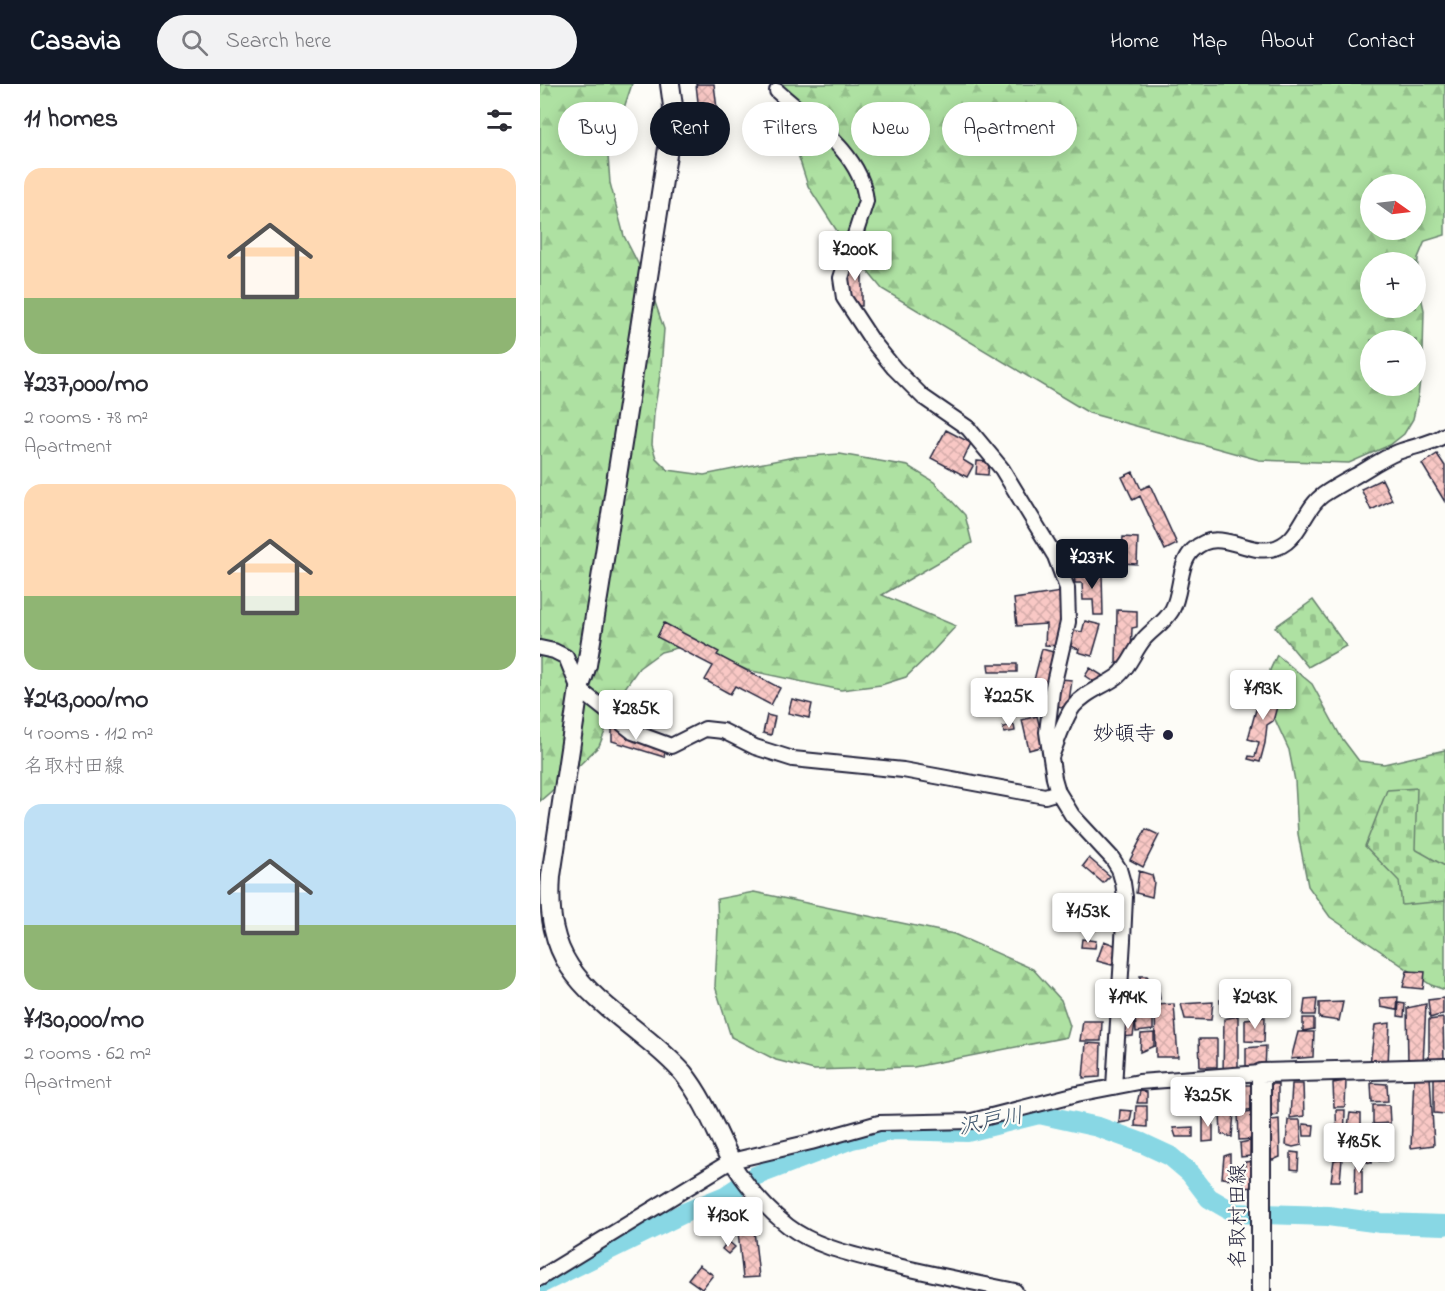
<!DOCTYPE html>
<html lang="en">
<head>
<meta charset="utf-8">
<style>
  :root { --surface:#fff; --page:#f2f2f3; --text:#2b2b33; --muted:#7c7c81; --accent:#111827 }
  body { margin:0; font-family:"Indie Flower","Klee One",sans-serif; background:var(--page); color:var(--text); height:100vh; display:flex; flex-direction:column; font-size:22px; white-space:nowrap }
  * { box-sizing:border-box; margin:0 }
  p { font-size:20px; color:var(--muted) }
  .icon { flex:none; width:33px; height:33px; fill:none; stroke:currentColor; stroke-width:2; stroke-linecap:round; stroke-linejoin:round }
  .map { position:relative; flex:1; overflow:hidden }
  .details { display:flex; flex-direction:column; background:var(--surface); width:540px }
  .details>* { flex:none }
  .banner { position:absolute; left:18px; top:18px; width:570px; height:54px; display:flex; gap:12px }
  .needle { width:39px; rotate:104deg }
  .tools { position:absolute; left:820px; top:90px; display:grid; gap:12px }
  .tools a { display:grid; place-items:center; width:66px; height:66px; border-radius:50%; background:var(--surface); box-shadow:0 3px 15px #0003; font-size:30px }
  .price { position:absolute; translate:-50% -51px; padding:0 14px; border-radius:6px; background:#fff; color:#222; font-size:20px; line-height:39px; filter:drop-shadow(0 2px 3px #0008) }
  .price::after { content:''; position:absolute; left:50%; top:36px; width:18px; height:14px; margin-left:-9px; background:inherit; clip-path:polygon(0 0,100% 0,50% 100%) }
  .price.on { background:var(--accent); color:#fff }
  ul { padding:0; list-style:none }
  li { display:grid; align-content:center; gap:12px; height:318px; padding:0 24px }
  li span { display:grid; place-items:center; height:186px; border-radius:18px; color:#555 }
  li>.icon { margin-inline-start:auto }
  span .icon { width:108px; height:108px; fill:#fffc; stroke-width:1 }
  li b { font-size:26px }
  h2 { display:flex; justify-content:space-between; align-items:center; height:72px; padding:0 24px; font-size:26px }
  .pill { padding:0 21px; border-radius:27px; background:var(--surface); box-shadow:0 3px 15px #0003; font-size:21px; line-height:54px }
  .pill.on { background:var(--accent); color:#fff }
  header { display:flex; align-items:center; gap:36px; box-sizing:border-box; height:84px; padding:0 30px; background:var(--accent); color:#fff }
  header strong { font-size:28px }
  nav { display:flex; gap:33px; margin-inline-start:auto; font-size:21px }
  .search { width:420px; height:54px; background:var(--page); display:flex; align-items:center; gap:15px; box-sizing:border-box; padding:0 21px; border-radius:33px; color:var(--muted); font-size:22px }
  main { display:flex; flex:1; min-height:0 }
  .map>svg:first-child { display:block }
  .forest { fill:url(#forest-firs); stroke:#68826e; stroke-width:1.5; fill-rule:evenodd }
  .cemetery { fill:url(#cemetery-stones); stroke:#68826e; stroke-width:1.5 }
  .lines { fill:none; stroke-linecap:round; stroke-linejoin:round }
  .river { stroke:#88d7e4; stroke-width:20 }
  .building { fill:url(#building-cross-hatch); stroke:#22223b; stroke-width:1.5 }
  .street-casing { stroke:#22223b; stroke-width:18 }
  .secondary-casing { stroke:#22223b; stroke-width:22 }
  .street { stroke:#fdfcf7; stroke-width:14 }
  .secondary { stroke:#fdfcf7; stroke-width:18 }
  .poi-dot { fill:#22223b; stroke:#fdfcf7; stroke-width:2 }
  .labels { text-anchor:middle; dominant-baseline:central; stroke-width:4.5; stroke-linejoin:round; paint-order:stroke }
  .poi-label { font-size:21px; fill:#22223b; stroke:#fdfcf7; text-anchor:end }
  .street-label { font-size:21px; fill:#22223b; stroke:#fdfcf7 }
  .water-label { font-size:22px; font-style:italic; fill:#41586e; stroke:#fdfcf7 }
</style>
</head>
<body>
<header>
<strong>Casavia</strong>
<div class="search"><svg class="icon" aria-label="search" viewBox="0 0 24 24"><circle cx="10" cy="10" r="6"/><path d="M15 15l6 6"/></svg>Search here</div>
<nav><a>Home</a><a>Map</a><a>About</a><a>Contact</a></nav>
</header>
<main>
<section class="details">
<h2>11 homes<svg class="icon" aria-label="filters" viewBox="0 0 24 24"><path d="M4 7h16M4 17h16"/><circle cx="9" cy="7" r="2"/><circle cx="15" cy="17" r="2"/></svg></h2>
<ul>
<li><span style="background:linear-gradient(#ffd9b3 70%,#8fb573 0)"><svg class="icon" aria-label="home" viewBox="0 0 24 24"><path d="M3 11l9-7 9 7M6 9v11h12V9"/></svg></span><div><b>¥237,000/mo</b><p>2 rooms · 78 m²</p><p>Apartment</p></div></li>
<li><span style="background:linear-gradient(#ffd9b3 60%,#8fb573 0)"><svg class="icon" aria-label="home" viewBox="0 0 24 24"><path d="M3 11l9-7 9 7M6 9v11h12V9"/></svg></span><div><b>¥243,000/mo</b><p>4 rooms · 112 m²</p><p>名取村田線</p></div></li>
<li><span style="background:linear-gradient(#bfe0f5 65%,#8fb573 0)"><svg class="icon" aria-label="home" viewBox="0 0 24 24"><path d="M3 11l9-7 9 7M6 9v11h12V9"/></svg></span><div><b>¥130,000/mo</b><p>2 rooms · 62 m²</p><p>Apartment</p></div></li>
</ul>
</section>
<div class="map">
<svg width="905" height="1207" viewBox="0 0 905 1207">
  <defs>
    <pattern id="forest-firs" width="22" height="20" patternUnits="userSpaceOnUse" patternTransform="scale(1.5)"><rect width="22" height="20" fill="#aee1a2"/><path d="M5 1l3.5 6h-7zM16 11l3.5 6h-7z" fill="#95c18c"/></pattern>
    <pattern id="cemetery-stones" width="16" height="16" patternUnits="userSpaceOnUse" patternTransform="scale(1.5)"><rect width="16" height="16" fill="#aee1a2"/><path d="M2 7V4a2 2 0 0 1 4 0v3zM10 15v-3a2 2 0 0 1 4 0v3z" fill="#95c18c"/></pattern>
    <pattern id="building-cross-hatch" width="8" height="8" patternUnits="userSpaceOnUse" patternTransform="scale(1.5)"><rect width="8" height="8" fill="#f9c8c5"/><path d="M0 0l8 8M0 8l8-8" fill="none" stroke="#d5acaa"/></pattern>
  </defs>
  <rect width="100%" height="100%" fill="#fdfcf7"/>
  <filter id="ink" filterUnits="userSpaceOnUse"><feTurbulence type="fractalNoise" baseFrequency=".0167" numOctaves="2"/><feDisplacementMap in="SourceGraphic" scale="12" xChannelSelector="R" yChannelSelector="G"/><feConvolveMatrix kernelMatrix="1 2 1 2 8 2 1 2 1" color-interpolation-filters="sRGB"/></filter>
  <g filter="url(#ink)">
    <path class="forest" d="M0 0H92L68 72 70 99 84 152 110 203 124 245 121 285 114 329 112 361 116 374 128 386 164 391 254 373 300 370 368 382 394 398 425 431 432 459 342 511 416 542 391 569 366 593 341 601 301 606 207 586 149 561 121 568 99 584 80 611 59 662 23 697 0 717Z
      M230 0H905V151L885 157 878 174 877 194 884 226 883 270 878 313 873 335 864 350 850 361 809 379 719 376 549 329 342 205 306 161 268 102 255 61ZM831 100H876V146H831ZM831 178H876V224H831ZM831 256H876V302H831Z
      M737 571 772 600 801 653 819 677 844 680 905 666V906L891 901 790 833 768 802 758 750 755 697 749 666 732 629 730 586Z
      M214 808 414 850 493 885 521 916 530 942 527 953 374 983 274 986 236 976 191 953 175 902 178 843 177 815Z"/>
    <path class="cemetery" d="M773 516 806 562 768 583 735 543Z
      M877 704 875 765 905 782V817L862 821 859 797 825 762 847 706Z"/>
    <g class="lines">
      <path class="river" d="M0 1200 144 1129 185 1112 215 1092 312 1055 354 1046 427 1048 499 1030 558 1043 602 1059 630 1072 650 1089 669 1114 695 1129 788 1132 841 1139 905 1141"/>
    </g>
    <path class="building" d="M156 0H174L177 25 159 27Z
      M292 169 302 170 300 184 290 183Z
      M308 175H322V222H313L308 214Z
      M406 346 431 359 423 376 433 382 427 393 391 374Z
      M897 370 905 382V418L882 380Z
      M437 377 449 378 448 391 436 390Z
      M593 388 601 405 610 401 637 460 625 466 600 412 593 416 582 393Z
      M842 395 852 416 831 426 821 405Z
      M583 453 598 454 597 480 581 479Z
      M562 489 563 531H554L553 516H543L542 499H535L534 490Z
      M521 508 523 542 519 562 505 561 506 540 477 542 474 515Z
      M577 526 597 527V543L592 544 591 568 584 580 576 579Z
      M545 537 561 541 552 572 538 568 539 565 527 561 532 546 542 548Z
      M124 539 179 568 177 571 240 604 231 621 195 602 190 610 165 596 173 582 117 553Z
      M502 565 517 569 507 608 492 604Z
      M448 580H477V588H449Z
      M550 584 563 592 557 600 545 592Z
      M520 595 532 596 528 624 517 622Z
      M721 607 740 612 733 637 727 641 725 659 720 678 708 675 709 672 715 673 719 658 708 655Z
      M252 615 272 620 269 634 248 629Z
      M227 631 235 633 231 651 223 649Z
      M497 632 504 662 489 666 482 636Z
      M72 638 126 664 124 673 72 657Z
      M474 641 475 647 464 649 463 643Z
      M606 745 619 751 603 783 590 776Z
      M549 774 570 792 563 799 543 782Z
      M599 787 612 791 614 798 612 813 596 809Z
      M542 855 556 857 555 864 541 863Z
      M564 857 577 862 572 881 557 877Z
      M867 887 885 888 883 905 863 903Z
      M600 892H607L619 908 620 915 607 921 601 922Z
      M704 911H712L713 927 705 928Z
      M858 913 857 926 841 923 840 914Z
      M903 914V930L890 934 888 916Z
      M703 915V930L681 931 680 916Z
      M777 915 775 931H763L765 916Z
      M673 918 671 936 645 935 641 920Z
      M803 918 799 937 779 934V919Z
      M859 919 865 920 864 933 858 932Z
      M634 920 638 973H616L615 921Z
      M886 920 883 980 868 978 867 924Z
      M613 922V946L596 948 595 929Z
      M698 932V984L683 989 684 935Z
      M725 933 724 958 705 957V935Z
      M763 934H774V945L763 947Z
      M903 934 904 977 889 978V936Z
      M543 937H562L561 957H540Z
      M595 939 593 952 581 953V940Z
      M850 939 848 980H830L835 941Z
      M758 948H774L773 973 751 975Z
      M614 949V962L600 968 601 950Z
      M659 955H677V983H660Z
      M546 959 561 960 560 993 543 994Z
      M726 962 725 986H706V964Z
      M874 992H890L894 1061 871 1064Z
      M894 993H905V1030L894 1029Z
      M806 997 805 1023H794L793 999Z
      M831 999 847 1000 848 1017 832 1018Z
      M727 1000H738V1031L725 1033Z
      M752 1000H763L764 1032 750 1034Z
      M696 1001 695 1026 679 1027V1004Z
      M701 1001H717L715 1025 700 1027Z
      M672 1002 670 1026 657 1031 654 1005Z
      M600 1007 607 1008V1019H597Z
      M833 1021H849L850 1039 833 1040Z
      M596 1022H607V1043L595 1042Z
      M580 1026 592 1027 590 1037 579 1039Z
      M796 1026H805L804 1064 797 1062Z
      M714 1027 715 1055 699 1056 698 1029Z
      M694 1028 692 1053 681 1050 680 1030Z
      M810 1029 821 1030V1043L808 1042Z
      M673 1030V1057L663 1058V1031Z
      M739 1035 740 1073 733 1076 725 1075V1037Z
      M748 1036H760L762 1061 753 1063 746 1061Z
      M763 1040 774 1041 773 1052H764Z
      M653 1043V1053H636L633 1044Z
      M833 1044H849L850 1061 833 1063Z
      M818 1047H820V1064L816 1066Z
      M710 1057V1072L701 1073 700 1059Z
      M836 1065H849V1076L839 1077Z
      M822 1067V1110L815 1111 816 1068Z
      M832 1067V1079L827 1078 825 1068Z
      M751 1068 759 1069 758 1086 751 1085Z
      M690 1070V1095L682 1094 684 1072Z
      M802 1075 800 1097H791L794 1076Z
      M714 1077 713 1103 704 1104 705 1078Z
      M213 1137 219 1193 203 1194 197 1139Z
      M188 1157 195 1163 188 1170 182 1165Z
      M159 1181 173 1191 162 1205 148 1195Z"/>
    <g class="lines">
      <defs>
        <path id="street" d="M237 7C270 37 322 69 326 117L301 194 304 214 333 258 354 284 383 313 428 344 462 385 515 472 527 504 528 538 512 607 507 648 514 694 518 708 532 731 572 774 579 785 583 799 585 813 583 856 574 1003
          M0 564 14 567 26 573 39 605 93 648 131 662 165 645 183 647 215 663 253 675 363 686 505 712 518 708
          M511 673C517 658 524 635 533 623 545 608 563 603 578 592 590 582 594 567 604 555 613 545 625 538 632 526 642 508 638 480 653 466 677 442 705 470 731 465 760 460 762 426 783 411 793 404 804 398 815 392 829 384 843 374 858 368 873 362 892 360 905 351
          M191 1077C206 1101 225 1124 248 1142 274 1162 310 1170 341 1178 385 1189 431 1198 475 1207
          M0 1194 191 1077 271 1058 339 1039 432 1037 537 1010 599 998 721 989"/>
        <path id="secondary" d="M130 0 133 22 131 45 60 501 47 581 39 605 11 792C5 875 39 901 99 949 114 961 130 974 143 989 164 1015 176 1047 191 1077
          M721 1207V989L905 984"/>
      </defs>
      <use href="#street" class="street-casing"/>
      <use href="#secondary" class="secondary-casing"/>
      <use href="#street" class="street"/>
      <use href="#secondary" class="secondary"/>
    </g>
  </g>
  <circle class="poi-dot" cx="628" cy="651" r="6"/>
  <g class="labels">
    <g class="poi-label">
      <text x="616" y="651">妙頓寺</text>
    </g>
    <g class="street-label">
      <text transform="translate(699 1132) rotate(-90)">名取村田線</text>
    </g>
    <g class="water-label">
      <text transform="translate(451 1039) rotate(-11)">沢戸川</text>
    </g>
  </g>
</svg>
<div class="tools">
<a><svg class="needle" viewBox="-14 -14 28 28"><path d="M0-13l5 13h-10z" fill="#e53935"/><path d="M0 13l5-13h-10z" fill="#7c7c81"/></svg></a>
<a>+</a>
<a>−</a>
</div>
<b class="price" style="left:315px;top:198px">¥200K</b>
<b class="price on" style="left:552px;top:506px">¥237K</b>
<b class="price" style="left:723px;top:637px">¥193K</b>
<b class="price" style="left:469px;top:645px">¥225K</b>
<b class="price" style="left:96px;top:657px">¥285K</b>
<b class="price" style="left:548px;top:860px">¥153K</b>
<b class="price" style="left:588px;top:946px">¥194K</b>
<b class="price" style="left:715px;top:946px">¥243K</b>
<b class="price" style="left:668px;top:1044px">¥325K</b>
<b class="price" style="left:819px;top:1090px">¥185K</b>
<b class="price" style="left:188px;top:1164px">¥130K</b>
<div class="banner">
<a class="pill">Buy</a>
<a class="pill on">Rent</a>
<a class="pill">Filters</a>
<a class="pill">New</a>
<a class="pill">Apartment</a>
</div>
</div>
</main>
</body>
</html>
